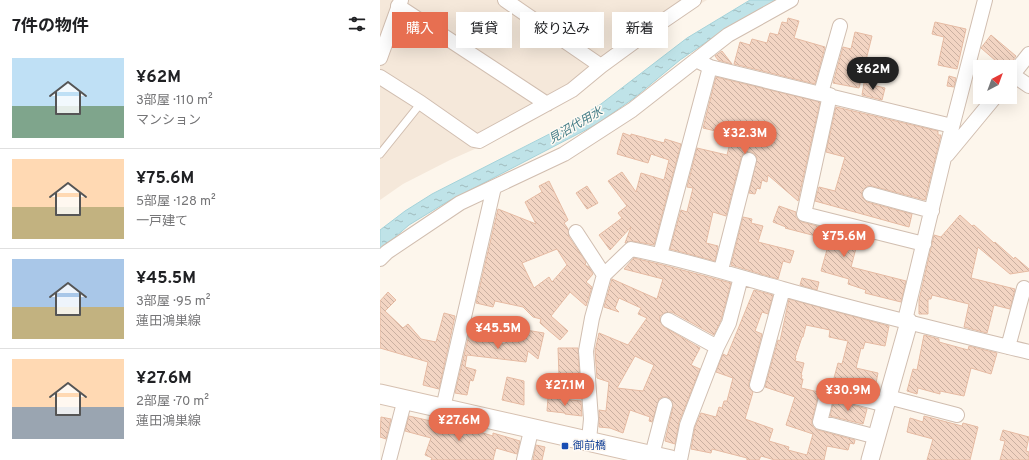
<!DOCTYPE html>
<html lang="ja">
<head>
<meta charset="utf-8">
<style>
  :root { --surface:#fff; --page:#f6f6f6; --text:#202124; --muted:#757577; --line:#e0e0e0; --accent:#e76f51 }
  body { margin:0; font-family:Overpass,"Noto Sans JP",sans-serif; background:var(--page); color:var(--text); height:100vh; display:flex; flex-direction:column; font-size:15px; white-space:nowrap }
  * { box-sizing:border-box; margin:0 }
  p { font-size:13px; color:var(--muted) }
  .icon { flex:none; width:22px; height:22px; fill:none; stroke:currentColor; stroke-width:2; stroke-linecap:round; stroke-linejoin:round }
  .map { position:relative; flex:1; overflow:hidden }
  .drawer { display:flex; flex-direction:column; background:var(--surface); width:380px }
  .drawer>* { flex:none }
  .top-card { position:absolute; left:12px; top:12px; width:380px; height:36px; display:flex; gap:8px }
  .needle { width:26px; rotate:41deg }
  .controls { position:absolute; left:593px; top:60px; display:grid; gap:8px }
  .controls a { display:grid; place-items:center; width:44px; height:44px; border-radius:0px; background:var(--surface); box-shadow:0 4px 16px #0002; font-size:20px }
  .price { position:absolute; translate:-50% -34px; padding:0 9px; border-radius:14px; background:var(--accent); color:#fff; font-size:13px; line-height:26px; filter:drop-shadow(0 1px 2px #0008) }
  .price::after { content:''; position:absolute; left:50%; top:24px; width:12px; height:9px; margin-left:-6px; background:inherit; clip-path:polygon(0 0,100% 0,50% 100%) }
  .price.on { background:#222; color:#fff }
  ul { padding:0; list-style:none }
  li { display:flex; align-items:center; gap:12px; height:100px; padding:0 12px }
  li+li { border-top:1px solid var(--line) }
  li span { display:grid; place-items:center; flex:none; width:112px; height:80px; border-radius:0px; color:#555 }
  li>.icon { margin-inline-start:auto }
  span .icon { width:48px; height:48px; fill:#fffc; stroke-width:1 }
  li b { font-size:17px }
  h2 { display:flex; justify-content:space-between; align-items:center; height:48px; padding:0 12px; font-size:17px }
  .tag { padding:0 14px; border-radius:0px; background:var(--surface); box-shadow:0 4px 16px #0002; font-size:14px; line-height:36px }
  .tag.on { background:var(--accent); color:#fff }
  main { display:flex; flex:1; min-height:0 }
  .map>svg:first-child { display:block }
  .residential { fill:#f5e8da }
  .water { fill:url(#water-ripples); stroke:#a5d3da }
  .building { fill:url(#building-back-hatch); stroke:#e6bba3; fill-rule:evenodd }
  .lines { fill:none; stroke-linecap:round; stroke-linejoin:round }
  .service-casing { stroke:#d1beb0; stroke-width:9 }
  .minor-casing { stroke:#d1beb0; stroke-width:16 }
  .tertiary-casing { stroke:#d1beb0; stroke-width:19 }
  .secondary-casing { stroke:#d6c0b0; stroke-width:21 }
  .service { stroke:#fff; stroke-width:7 }
  .minor { stroke:#fff; stroke-width:14 }
  .tertiary { stroke:#fff; stroke-width:17 }
  .secondary { stroke:#fff; stroke-width:19 }
  .transit-dot { fill:#1a4fb4; stroke:#fffaf3; stroke-width:1.5 }
  .labels { text-anchor:middle; dominant-baseline:central; stroke-width:3; stroke-linejoin:round; paint-order:stroke }
  .transit-label { font-size:11px; fill:#164399; stroke:#fffaf3; text-anchor:start }
  .water-label { font-size:12px; font-style:italic; fill:#437c86; stroke:#fffaf3 }
</style>
</head>
<body>
<main>
<section class="drawer">
<h2>7件の物件<svg class="icon" aria-label="filters" viewBox="0 0 24 24"><path d="M4 7h16M4 17h16"/><circle cx="9" cy="7" r="2"/><circle cx="15" cy="17" r="2"/></svg></h2>
<ul>
<li><span style="background:linear-gradient(#bfe0f5 60%,#7fa58c 0)"><svg class="icon" aria-label="home" viewBox="0 0 24 24"><path d="M3 11l9-7 9 7M6 9v11h12V9"/></svg></span><div><b>¥62M</b><p>3部屋 · 110 m²</p><p>マンション</p></div></li>
<li><span style="background:linear-gradient(#ffd9b3 60%,#c2b280 0)"><svg class="icon" aria-label="home" viewBox="0 0 24 24"><path d="M3 11l9-7 9 7M6 9v11h12V9"/></svg></span><div><b>¥75.6M</b><p>5部屋 · 128 m²</p><p>一戸建て</p></div></li>
<li><span style="background:linear-gradient(#a9c7e8 60%,#c2b280 0)"><svg class="icon" aria-label="home" viewBox="0 0 24 24"><path d="M3 11l9-7 9 7M6 9v11h12V9"/></svg></span><div><b>¥45.5M</b><p>3部屋 · 95 m²</p><p>蓮田鴻巣線</p></div></li>
<li><span style="background:linear-gradient(#ffd9b3 60%,#9aa5b1 0)"><svg class="icon" aria-label="home" viewBox="0 0 24 24"><path d="M3 11l9-7 9 7M6 9v11h12V9"/></svg></span><div><b>¥27.6M</b><p>2部屋 · 70 m²</p><p>蓮田鴻巣線</p></div></li>
</ul>
</section>
<div class="map">
<svg width="649" height="460" viewBox="0 0 649 460">
  <defs>
    <pattern id="water-ripples" width="26" height="14" patternUnits="userSpaceOnUse"><rect width="26" height="14" fill="#bfe3e8"/><path d="M2 4q2-2 4 0t4 0M15 11q2-2 4 0t4 0" fill="none" stroke="#a0bbbe"/></pattern>
    <pattern id="building-back-hatch" width="6" height="6" patternUnits="userSpaceOnUse"><rect width="6" height="6" fill="#f3d5c3"/><path d="M-1 5l2 2M0 0l6 6M5-1l2 2" fill="none" stroke="#cab0a1"/></pattern>
  </defs>
  <rect width="100%" height="100%" fill="#fdf6ec"/>
  <path class="residential" d="M0 0H327L301 15 218 78 183 102 106 144 70 160 23 184 0 200Z"/>
  <path class="water" d="M370 0H397L335 36 300 60 254 98 217 124 65 203 29 225 0 250V230L25 211 52 194 185 126 221 104 307 38Z"/>
  <path class="building" d="M408 18 419 21 414 38 445 47 435 84 354 64 360 42 370 45 372 39 387 43 390 33 398 35 402 22 407 23Z
    M555 22 586 29 577 69 558 65 564 37 552 34Z
    M475 32 492 36 479 88 453 83 463 47 471 49Z
    M611 35 636 56 628 67H623L601 48Z
    M342 51 352 64 338 60 335 56Z
    M569 76 576 78 574 87 567 86Z
    M336 77 440 102 418 201 388 175 387 182 382 180 380 189 377 188 375 194 369 193 377 158 375 154 371 152H367L363 154 361 158 346 216 333 212 326 243 338 246 335 261 290 249 301 210 307 212 313 188 307 187 317 148 347 155 352 135 323 128Z
    M484 83 505 88 502 100 482 95Z
    M456 107 558 131V135H561L545 200 492 186H487L482 191V197L487 202 532 214 529 227 435 201 439 187 455 191 465 157 446 152Z
    M243 133 251 136V134L284 143 285 139 301 144 274 245 252 241 245 243 251 227 230 250 219 235 242 218 238 213 247 206 228 181 242 172 256 192 261 173 284 180 289 160 271 154 268 163 237 154Z
    M169 181 188 220 184 223 188 229 189 237 206 262 205 265 209 267 213 274 206 282 212 287 206 306 190 292 171 316 188 331 180 340 160 323 161 319 153 317 143 307 115 301 113 307 96 303 118 209 156 224 145 202 162 192 159 186ZM177 249 187 265 172 282 169 277 154 288 142 263Z
    M207 186 218 203 207 209 196 193Z
    M399 206 416 212V218L422 222 479 237 471 267 526 281 521 302 485 293 486 290 468 284 469 279 441 271 448 246 435 243 436 236 405 228 406 227 393 222Z
    M580 215 592 226 594 225 614 243 615 242 634 259 635 257 649 269V271L630 274 598 247 591 278 635 289 630 309 614 305 607 333 584 327 589 304 552 295 551 299H548V314H539V300L554 235 561 237Z
    M363 217 372 219 371 223 383 226 378 242 414 251 410 263 403 261 398 279 351 265Z
    M254 258 287 266 351 283 341 320 334 335 292 312 284 313 280 316V321L284 327 320 348 311 365 320 369 299 422 295 444 285 441 293 407 291 399 287 397H282L279 399 272 422 269 421 270 417 250 410 243 433 230 428 219 427V410L226 411 229 382 217 378 215 351 219 333 248 345 267 318 258 314 261 308 239 298 235 308 239 312 224 307 232 279 277 299 283 279 244 269ZM255 356 274 365 263 391 237 388Z
    M422 278 439 282 437 290 420 285Z
    M374 290 393 295 388 314 382 312 375 331 382 334 369 383V388L373 392 365 419 393 429 389 441 409 447 408 450 427 455 433 434 406 425 415 397 385 387 398 340 400 341 409 299 509 326 505 346 485 342 483 349 481 348 476 368 498 373 495 388 454 378 458 363 462 364 468 341 449 337 450 330 426 325 423 337H422L415 358H416L415 361 424 363 421 375H422L421 379H423L421 388 439 392 432 420V425L434 428 438 430 475 440 474 444 470 443 468 450 447 446 444 460H395L381 456 379 460H367V458L332 449 331 453 311 449 315 427 321 413 336 417 339 407 342 408 344 401H347L353 378 336 372 343 354 347 356Z
    M8 292 16 300 5 311 23 328 28 324 41 339 56 342 64 313 75 316 59 389 43 385 48 362 0 348V301Z
    M92 322 105 324 102 341 125 344 128 327 164 333 158 359 148 351 146 362 87 355 85 367 96 370 93 381 90 380 87 395 75 393Z
    M544 335 559 339V342L588 350 589 346 617 353 611 374 591 368 584 396 560 391V394L538 388 537 394 527 391 533 369 537 370Z
    M178 348H198L200 383H189L179 375Z
    M127 377 144 381V405L122 400Z
    M168 398 201 401 202 416 185 414V413L167 411Z
    M454 400 487 409 483 424 450 416Z
    M29 416 86 429V428L113 436V433L140 441 137 454 116 448 113 460H51L52 458 45 455 51 438 25 431Z
    M544 416 582 426 583 423 598 427 590 460H547L553 439 527 432 530 418 543 422Z
    M1 417 11 419 6 439 0 437Z
    M623 430 649 437 646 451 649 452V460H620L625 441 620 440Z
    M156 445 165 447 162 460H153Z"/>
  <g class="lines">
    <defs>
      <path id="service" d="M0 154 41 103"/>
      <path id="minor" d="M125 0 221 66
        M18 6 167 104
        M0 58 21 0
        M316 60 330 67 572 126
        M633 75 649 86
        M0 77 41 103 94 140 99 141 192 90 221 66 273 28 314 0
        M630 78 649 54
        M441 93 460 26
        M450 95 424 214 544 244
        M567 155 615 97
        M490 194 552 211
        M196 232 224 275
        M280 255 330 67
        M0 259 7 252 80 203 184 154 252 110 348 35 411 0
        M341 270 369 160
        M288 320 337 347
        M529 322 526 316 564 158 605 0
        M628 347 644 288
        M377 385 403 289
        M508 397 577 415
        M63 408 114 187
        M497 437 440 422 448 390 506 405
        M209 440 211 419 206 351 212 318 224 275 251 249C303 259 352 275 403 289 484 312 567 332 649 352
        M272 455 285 405
        M9 460 25 399
        M144 460 152 427
        M300 460 307 425 337 347 349 323 361 277"/>
      <path id="tertiary" d="M490 460 529 322"/>
      <path id="secondary" d="M0 394 291 460"/>
    </defs>
    <use href="#service" class="service-casing"/>
    <use href="#minor" class="minor-casing"/>
    <use href="#tertiary" class="tertiary-casing"/>
    <use href="#secondary" class="secondary-casing"/>
    <use href="#service" class="service"/>
    <use href="#minor" class="minor"/>
    <use href="#tertiary" class="tertiary"/>
    <use href="#secondary" class="secondary"/>
  </g>
  <rect class="transit-dot" x="181" y="442" width="8" height="8" rx="2"/>
  <g class="labels">
    <g class="transit-label">
      <text x="193" y="446">御前橋</text>
    </g>
    <g class="water-label">
      <text transform="translate(196 126) rotate(-30)">見沼代用水</text>
    </g>
  </g>
</svg>
<div class="controls">
<a><svg class="needle" viewBox="-14 -14 28 28"><path d="M0-13l5 13h-10z" fill="#e53935"/><path d="M0 13l5-13h-10z" fill="#757577"/></svg></a>
</div>
<b class="price on" style="left:493px;top:91px">¥62M</b>
<b class="price" style="left:365px;top:155px">¥32.3M</b>
<b class="price" style="left:464px;top:258px">¥75.6M</b>
<b class="price" style="left:118px;top:350px">¥45.5M</b>
<b class="price" style="left:185px;top:407px">¥27.1M</b>
<b class="price" style="left:468px;top:412px">¥30.9M</b>
<b class="price" style="left:79px;top:442px">¥27.6M</b>
<div class="top-card">
<a class="tag on">購入</a>
<a class="tag">賃貸</a>
<a class="tag">絞り込み</a>
<a class="tag">新着</a>
</div>
</div>
</main>
</body>
</html>
